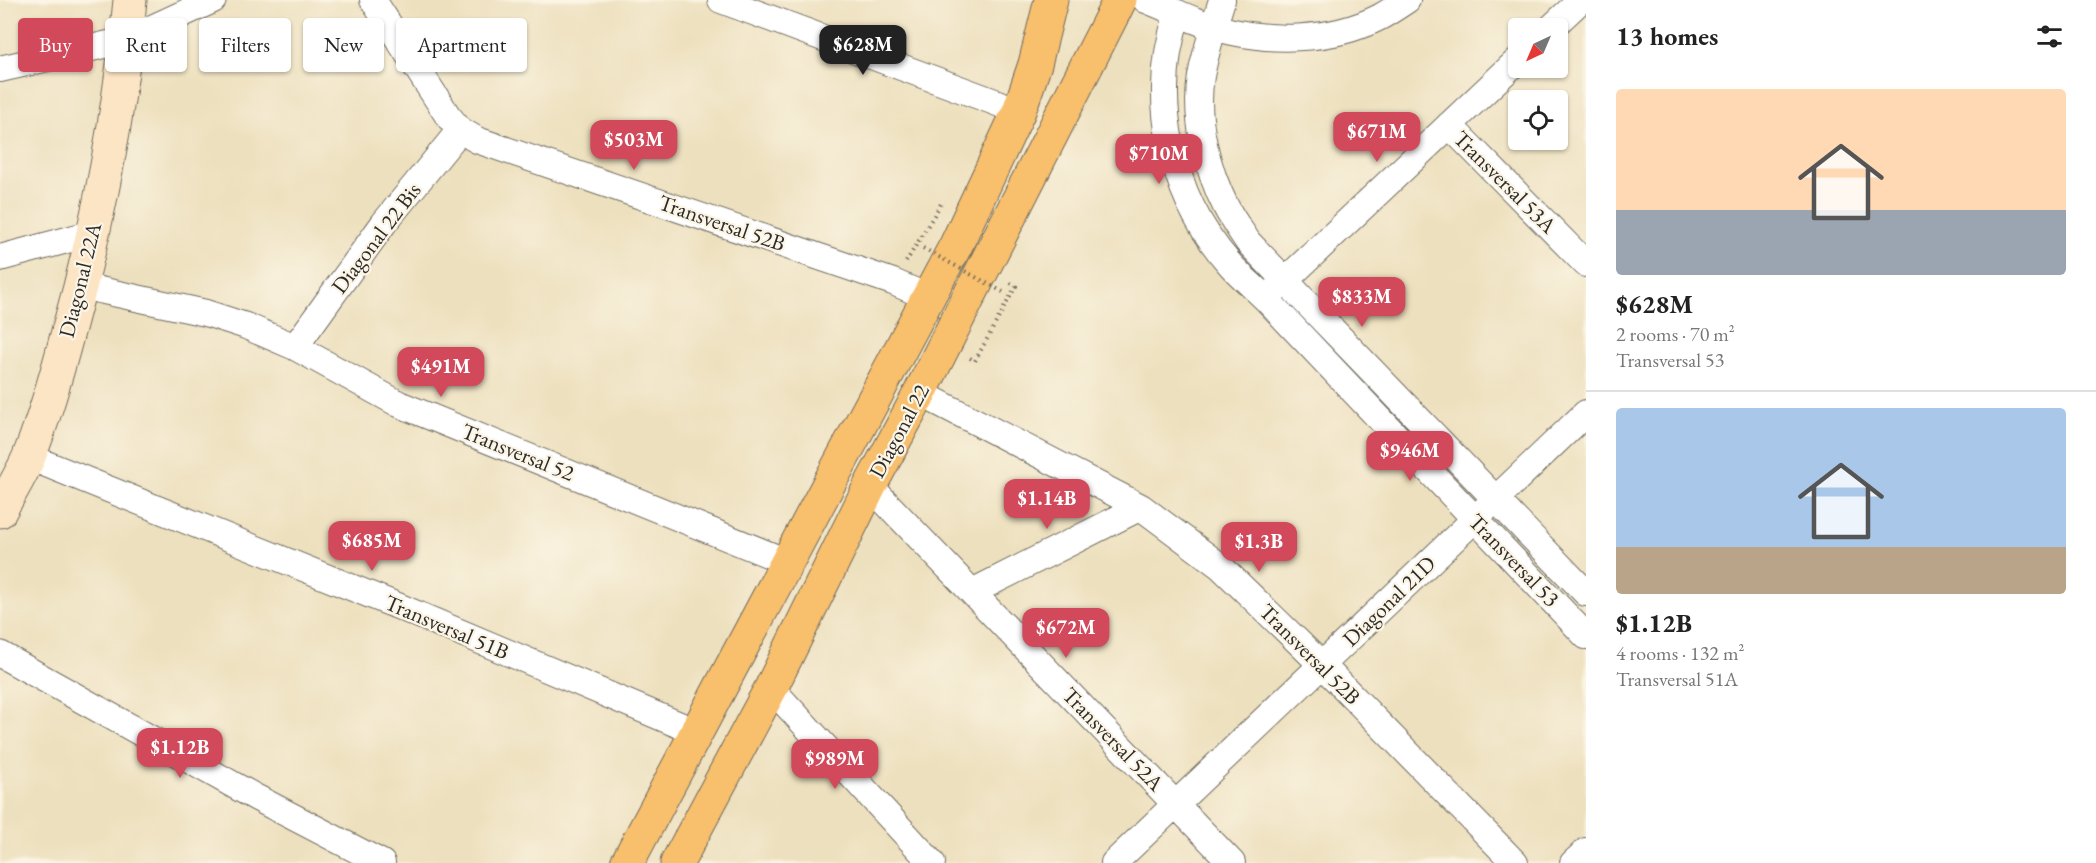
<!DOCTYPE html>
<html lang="en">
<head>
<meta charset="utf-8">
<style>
  :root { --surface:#fff; --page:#f6f6f6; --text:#222; --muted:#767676; --line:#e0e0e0; --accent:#d1495b }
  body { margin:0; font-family:"EB Garamond",serif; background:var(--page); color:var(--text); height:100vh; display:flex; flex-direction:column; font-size:22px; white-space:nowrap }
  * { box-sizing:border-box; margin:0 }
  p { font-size:20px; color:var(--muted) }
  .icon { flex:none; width:33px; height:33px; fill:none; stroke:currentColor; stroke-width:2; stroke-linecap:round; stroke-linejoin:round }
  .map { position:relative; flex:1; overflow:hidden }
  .details { display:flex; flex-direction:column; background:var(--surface); width:510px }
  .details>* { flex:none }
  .hud { position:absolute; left:18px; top:18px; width:570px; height:54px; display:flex; gap:12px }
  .needle { width:39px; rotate:224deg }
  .tools { position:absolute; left:1508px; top:18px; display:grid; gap:12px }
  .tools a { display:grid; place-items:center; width:60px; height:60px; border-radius:6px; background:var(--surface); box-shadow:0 2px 4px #0004; font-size:30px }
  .price { position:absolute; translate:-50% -51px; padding:0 14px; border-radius:12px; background:var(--accent); color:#fff; font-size:20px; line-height:39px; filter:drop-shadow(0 2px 3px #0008) }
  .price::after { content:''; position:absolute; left:50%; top:36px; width:18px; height:14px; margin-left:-9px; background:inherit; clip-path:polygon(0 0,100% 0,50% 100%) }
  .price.selected { background:#222; color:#fff }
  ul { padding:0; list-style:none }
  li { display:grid; align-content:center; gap:12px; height:318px; padding:0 30px }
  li+li { border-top:2px solid var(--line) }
  li span { display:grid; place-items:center; height:186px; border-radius:6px; color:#555 }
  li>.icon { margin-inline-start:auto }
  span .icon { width:108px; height:108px; fill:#fffc; stroke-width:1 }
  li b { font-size:26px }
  h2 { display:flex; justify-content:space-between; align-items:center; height:72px; padding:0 30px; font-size:26px }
  .pill { padding:0 21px; border-radius:6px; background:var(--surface); box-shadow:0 2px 4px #0004; font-size:21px; line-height:54px }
  .pill.selected { background:var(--accent); color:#fff }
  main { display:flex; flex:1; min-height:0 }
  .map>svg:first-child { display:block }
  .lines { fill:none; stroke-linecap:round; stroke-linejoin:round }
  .street-casing { stroke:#6f6a5e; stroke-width:28 }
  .secondary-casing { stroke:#6f6a5e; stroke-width:35 }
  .primary-casing { stroke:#6f6a5e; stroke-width:35 }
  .path { stroke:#6f6a5e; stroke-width:4; stroke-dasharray:1.5 4.5; stroke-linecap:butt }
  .street { stroke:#fff; stroke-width:26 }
  .secondary { stroke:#fce5c4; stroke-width:33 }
  .primary { stroke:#f8bf6c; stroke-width:33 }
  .path-bridge { stroke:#6f6a5e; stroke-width:4; stroke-dasharray:1.5 4.5; stroke-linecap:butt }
  .labels { text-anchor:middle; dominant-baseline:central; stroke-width:4.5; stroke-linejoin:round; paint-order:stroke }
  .street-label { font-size:22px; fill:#2b2b2b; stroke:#fcf5e5 }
</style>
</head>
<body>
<main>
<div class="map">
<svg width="1586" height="863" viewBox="0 0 1586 863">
  <rect width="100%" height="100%" fill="#fcf5e5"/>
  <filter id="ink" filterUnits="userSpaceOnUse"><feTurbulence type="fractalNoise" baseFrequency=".0167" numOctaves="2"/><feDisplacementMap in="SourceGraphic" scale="12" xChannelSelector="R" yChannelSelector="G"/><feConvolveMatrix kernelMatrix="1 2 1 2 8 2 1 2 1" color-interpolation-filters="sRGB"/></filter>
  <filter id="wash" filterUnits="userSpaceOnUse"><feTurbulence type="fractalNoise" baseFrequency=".008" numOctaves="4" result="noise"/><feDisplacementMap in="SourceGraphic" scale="24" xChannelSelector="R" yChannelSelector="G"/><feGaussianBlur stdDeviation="1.35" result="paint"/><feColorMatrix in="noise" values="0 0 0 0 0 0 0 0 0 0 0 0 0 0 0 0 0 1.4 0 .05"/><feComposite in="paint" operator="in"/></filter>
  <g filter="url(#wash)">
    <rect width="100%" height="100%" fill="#ede0be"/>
  </g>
  <g filter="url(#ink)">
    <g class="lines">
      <defs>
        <path id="street" d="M373 0 448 116 460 130 477 140 893 282 928 297
          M721 0 1019 111
          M1146 0C1169 9 1191 20 1214 27 1266 43 1331 42 1380 17 1389 12 1398 6 1407 0
          M1222 0C1214 25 1206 50 1201 76 1194 119 1207 169 1226 207 1232 219 1241 231 1248 242L1586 593
          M1178 13C1149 97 1170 196 1229 263 1240 276 1254 287 1266 299L1586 636
          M1551 28 1581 0
          M0 69 126 40 213 0
          M1449 125 1586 264
          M0 258 93 233
          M81 286 206 313 246 326 295 347 399 404 787 562
          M1273 292 1518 60
          M295 347 384 223 460 130
          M920 393 1141 507 1220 566 1322 665 1515 863
          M29 457 400 607 696 732
          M870 486 1232 863
          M972 592 1141 507
          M0 654 255 797 382 863
          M771 688 932 863
          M1114 863 1586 413
          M1573 863 1586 851"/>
        <path id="secondary" d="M0 511C10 492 22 474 30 454 46 413 58 370 69 328 99 221 120 111 130 0"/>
        <path id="primary" d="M627 863 956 245 1019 111 1035 64 1051 0
          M677 863 771 688 870 486 920 393 1120 0"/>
      </defs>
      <use href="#street" class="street-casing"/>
      <use href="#secondary" class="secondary-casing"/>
      <use href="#primary" class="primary-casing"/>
      <path class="path" d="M906 262 942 202
        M970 358 975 361 1016 286 1009 282"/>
      <use href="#street" class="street"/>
      <use href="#secondary" class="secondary"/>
      <use href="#primary" class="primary"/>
      <path class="path-bridge" d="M923 248 1003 292"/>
    </g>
  </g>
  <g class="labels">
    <g class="street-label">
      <text transform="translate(1505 182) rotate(45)">Transversal 53A</text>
      <text transform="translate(722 223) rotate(19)">Transversal 52B</text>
      <text transform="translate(376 238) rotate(-53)">Diagonal 22 Bis</text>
      <text transform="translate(80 280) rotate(-76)">Diagonal 22A</text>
      <text transform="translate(899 431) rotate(-62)">Diagonal 22</text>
      <text transform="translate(518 452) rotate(22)">Transversal 52</text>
      <text transform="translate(1514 560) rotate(46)">Transversal 53</text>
      <text transform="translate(1389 601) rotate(-44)">Diagonal 21D</text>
      <text transform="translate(447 627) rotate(23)">Transversal 51B</text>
      <text transform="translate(1310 654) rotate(45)">Transversal 52B</text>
      <text transform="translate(1113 739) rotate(46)">Transversal 52A</text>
    </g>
  </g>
</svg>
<div class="tools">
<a><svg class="needle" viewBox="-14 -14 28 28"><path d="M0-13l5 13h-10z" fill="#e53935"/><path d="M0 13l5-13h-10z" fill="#767676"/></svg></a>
<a><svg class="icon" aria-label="locate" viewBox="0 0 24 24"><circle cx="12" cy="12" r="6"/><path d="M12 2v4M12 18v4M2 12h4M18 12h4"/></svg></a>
</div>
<b class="price selected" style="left:863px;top:76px">$628M</b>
<b class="price" style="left:1377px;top:163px">$671M</b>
<b class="price" style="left:634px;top:171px">$503M</b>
<b class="price" style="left:1159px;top:185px">$710M</b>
<b class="price" style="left:1362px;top:328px">$833M</b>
<b class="price" style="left:441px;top:398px">$491M</b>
<b class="price" style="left:1410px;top:482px">$946M</b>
<b class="price" style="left:1047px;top:530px">$1.14B</b>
<b class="price" style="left:372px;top:572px">$685M</b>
<b class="price" style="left:1259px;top:573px">$1.3B</b>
<b class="price" style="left:1066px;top:659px">$672M</b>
<b class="price" style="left:180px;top:779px">$1.12B</b>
<b class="price" style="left:835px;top:790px">$989M</b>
<div class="hud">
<a class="pill selected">Buy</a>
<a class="pill">Rent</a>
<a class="pill">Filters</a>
<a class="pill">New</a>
<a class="pill">Apartment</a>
</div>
</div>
<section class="details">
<h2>13 homes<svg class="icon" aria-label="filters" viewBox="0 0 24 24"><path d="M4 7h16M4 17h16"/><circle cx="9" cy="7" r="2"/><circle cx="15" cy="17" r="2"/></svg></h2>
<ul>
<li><span style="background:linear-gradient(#ffd9b3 65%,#9aa5b1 0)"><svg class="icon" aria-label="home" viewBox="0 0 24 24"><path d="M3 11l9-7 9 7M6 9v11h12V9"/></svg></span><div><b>$628M</b><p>2 rooms · 70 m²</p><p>Transversal 53</p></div></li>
<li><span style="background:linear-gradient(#a9c7e8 75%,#b9a48a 0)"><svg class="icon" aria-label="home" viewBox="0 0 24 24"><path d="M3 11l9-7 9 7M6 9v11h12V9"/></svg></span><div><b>$1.12B</b><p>4 rooms · 132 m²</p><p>Transversal 51A</p></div></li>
</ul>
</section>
</main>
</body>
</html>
